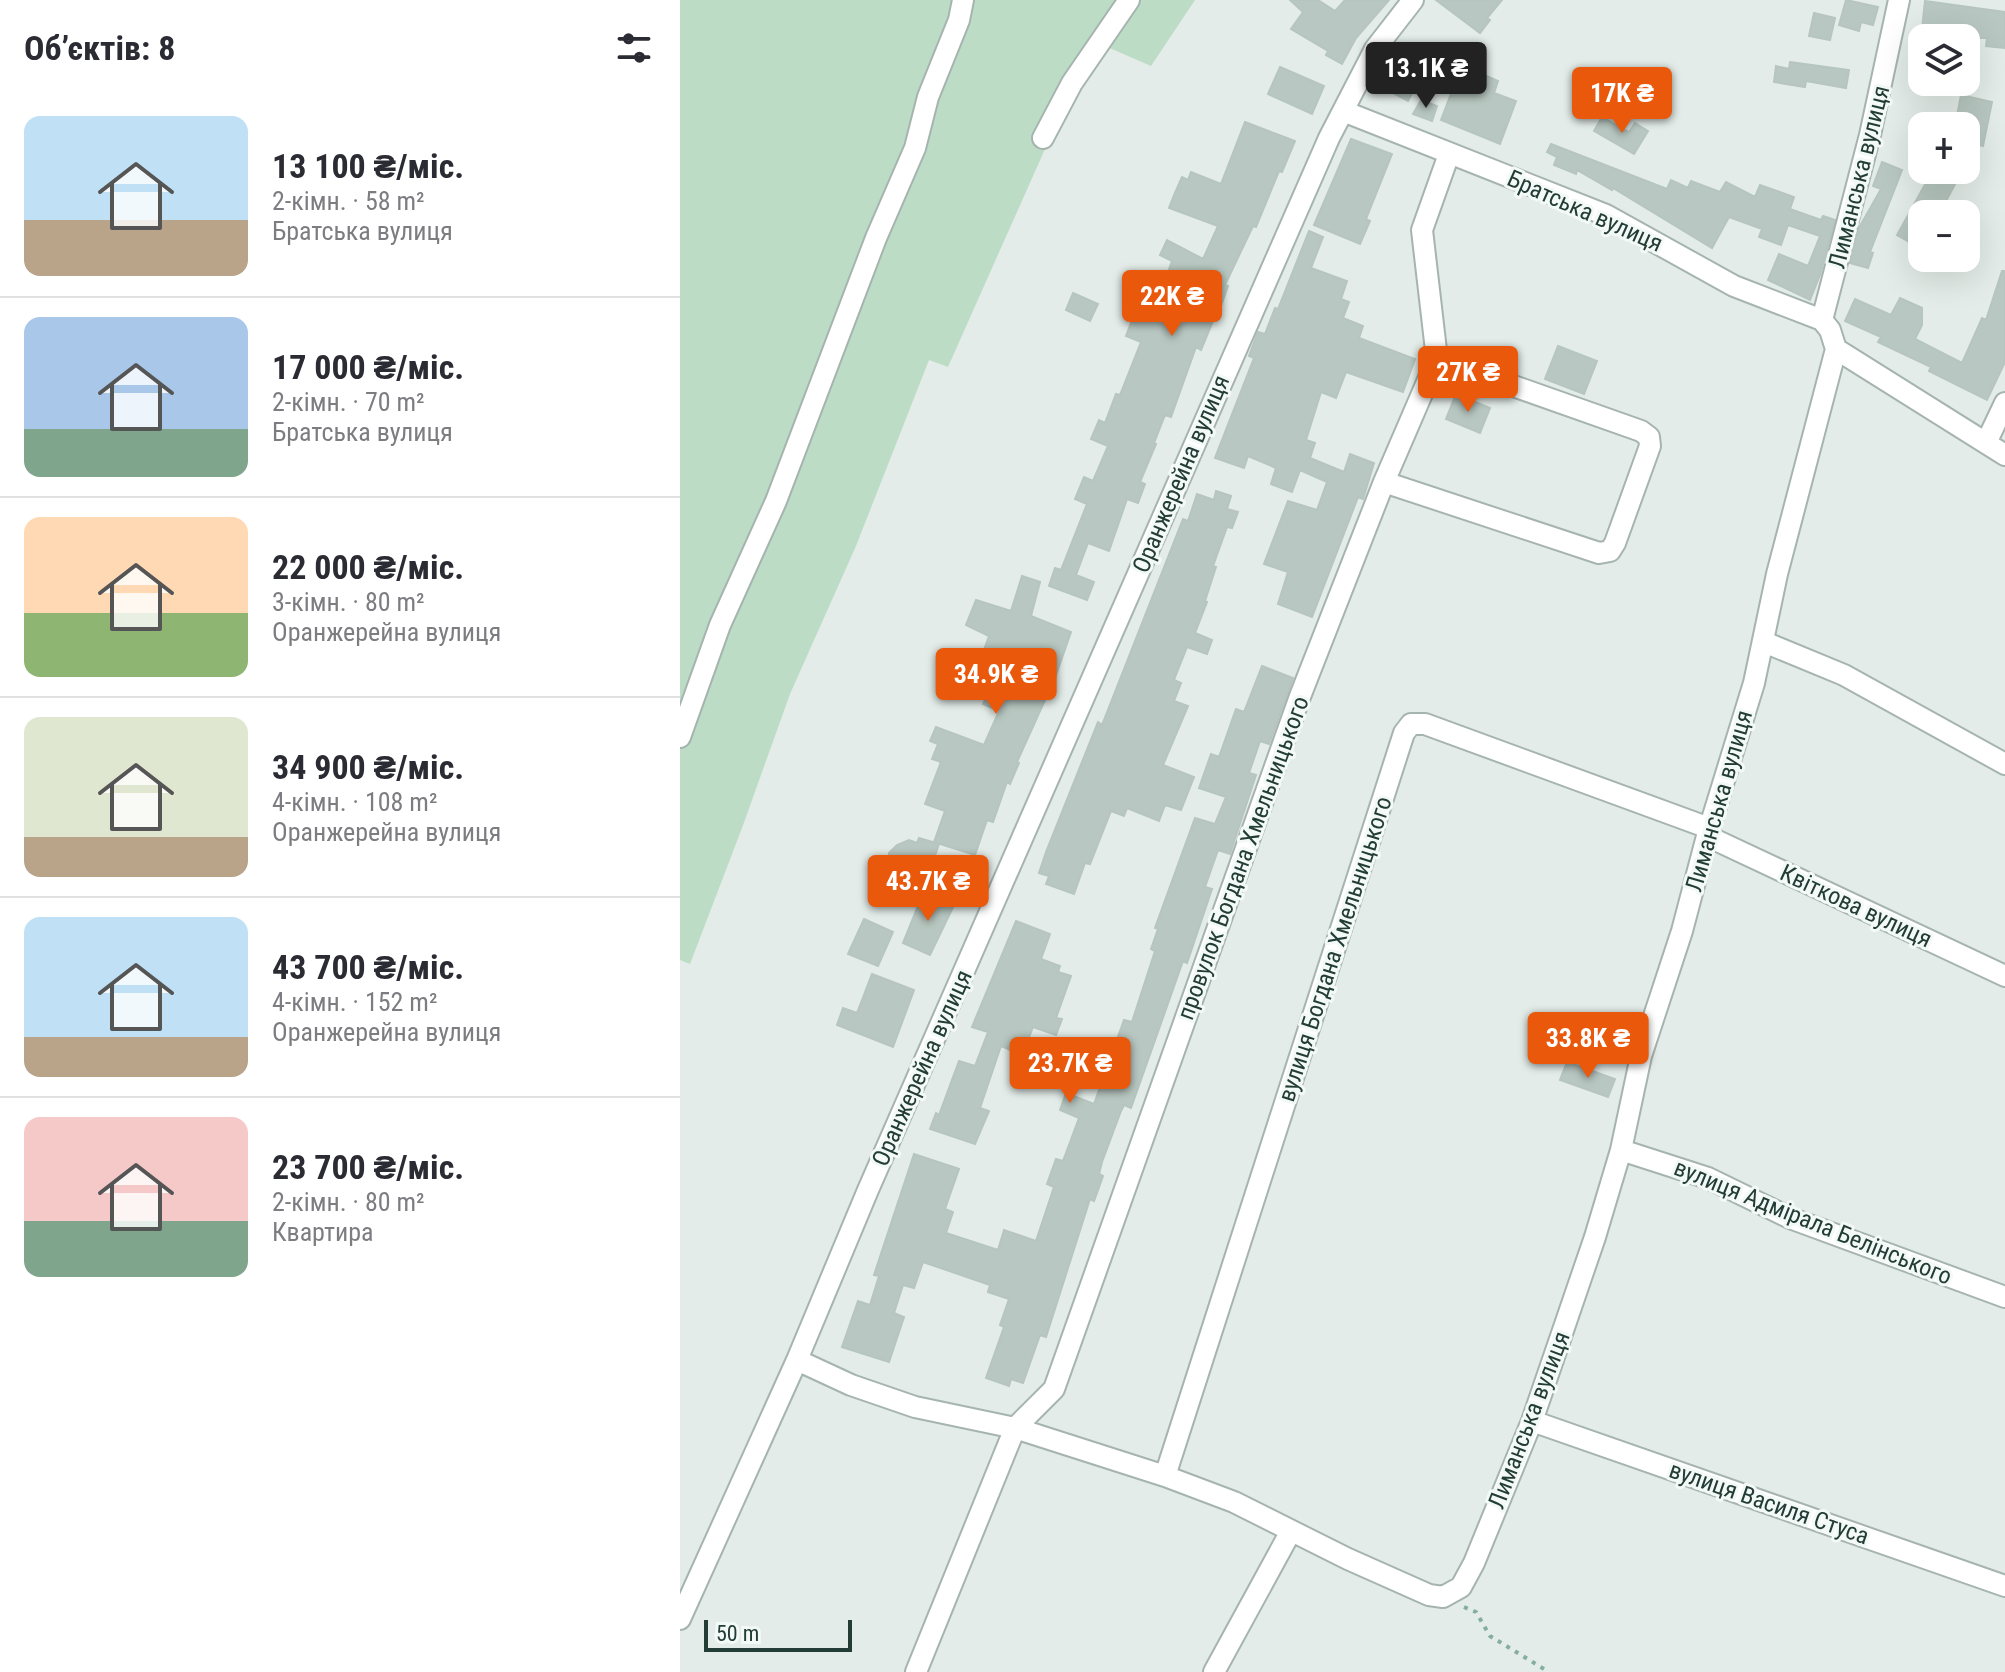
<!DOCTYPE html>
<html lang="uk">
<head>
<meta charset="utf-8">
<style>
  :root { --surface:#fff; --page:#f2f2f3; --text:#2b2b33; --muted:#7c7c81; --line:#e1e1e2; --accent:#ea580c }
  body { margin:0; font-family:"Roboto Condensed",sans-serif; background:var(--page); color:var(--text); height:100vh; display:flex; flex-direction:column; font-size:30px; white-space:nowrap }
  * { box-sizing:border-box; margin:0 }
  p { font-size:26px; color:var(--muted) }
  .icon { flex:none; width:44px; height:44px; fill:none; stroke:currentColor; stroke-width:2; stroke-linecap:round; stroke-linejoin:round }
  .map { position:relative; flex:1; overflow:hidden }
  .sheet { display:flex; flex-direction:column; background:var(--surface); width:680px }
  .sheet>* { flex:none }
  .fabs { position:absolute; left:1228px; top:24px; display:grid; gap:16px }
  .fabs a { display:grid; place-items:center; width:72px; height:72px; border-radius:16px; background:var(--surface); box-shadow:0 8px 32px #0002; font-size:40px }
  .scale { position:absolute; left:24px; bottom:20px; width:148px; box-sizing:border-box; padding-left:8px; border:4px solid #233d36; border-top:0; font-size:22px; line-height:28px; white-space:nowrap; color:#233d36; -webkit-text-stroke:6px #f3f9f6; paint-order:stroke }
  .price { position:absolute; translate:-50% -68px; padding:0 18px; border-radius:8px; background:var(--accent); color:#fff; font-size:26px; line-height:52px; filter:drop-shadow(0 2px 4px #0008) }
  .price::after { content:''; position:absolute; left:50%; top:48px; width:24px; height:18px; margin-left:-12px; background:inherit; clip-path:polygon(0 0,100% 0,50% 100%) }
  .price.selected { background:#222; color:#fff }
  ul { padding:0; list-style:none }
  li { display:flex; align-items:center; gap:24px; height:200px; padding:0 24px }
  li+li { border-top:2px solid var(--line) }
  li span { display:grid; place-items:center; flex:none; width:224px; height:160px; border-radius:16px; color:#555 }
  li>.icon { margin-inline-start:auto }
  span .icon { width:96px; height:96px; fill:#fffc; stroke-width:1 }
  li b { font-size:34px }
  h2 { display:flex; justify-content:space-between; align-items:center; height:96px; padding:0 24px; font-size:34px }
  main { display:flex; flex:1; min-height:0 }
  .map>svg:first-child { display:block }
  .green { fill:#bddcc6 }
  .building { fill:#b8c7c1; stroke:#b6c5bf; stroke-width:2 }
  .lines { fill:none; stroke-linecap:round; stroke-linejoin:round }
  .minor-casing { stroke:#a6b4af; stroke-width:24 }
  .path { stroke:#85aea2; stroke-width:4; stroke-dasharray:4 6; stroke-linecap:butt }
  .minor { stroke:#fff; stroke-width:20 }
  .labels { text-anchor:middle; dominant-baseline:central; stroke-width:6; stroke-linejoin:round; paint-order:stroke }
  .street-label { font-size:24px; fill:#233d36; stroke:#f3f9f6 }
</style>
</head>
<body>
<main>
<section class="sheet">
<h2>Об’єктів: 8<svg class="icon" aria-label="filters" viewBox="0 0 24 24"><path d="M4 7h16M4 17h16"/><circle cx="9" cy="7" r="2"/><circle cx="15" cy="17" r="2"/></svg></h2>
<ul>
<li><span style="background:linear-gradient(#bfe0f5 65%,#b9a48a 0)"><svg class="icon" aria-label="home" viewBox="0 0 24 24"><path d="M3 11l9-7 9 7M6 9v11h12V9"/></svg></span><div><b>13 100 ₴/міс.</b><p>2-кімн. · 58 m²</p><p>Братська вулиця</p></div></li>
<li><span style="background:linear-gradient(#a9c7e8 70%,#7fa58c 0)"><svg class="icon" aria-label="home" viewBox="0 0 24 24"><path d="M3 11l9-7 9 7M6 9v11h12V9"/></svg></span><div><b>17 000 ₴/міс.</b><p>2-кімн. · 70 m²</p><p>Братська вулиця</p></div></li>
<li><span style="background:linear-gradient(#ffd9b3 60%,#8fb573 0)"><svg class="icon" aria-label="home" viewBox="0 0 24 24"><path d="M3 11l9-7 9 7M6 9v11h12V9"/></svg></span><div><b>22 000 ₴/міс.</b><p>3-кімн. · 80 m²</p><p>Оранжерейна вулиця</p></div></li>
<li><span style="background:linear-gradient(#dfe7d0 75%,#b9a48a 0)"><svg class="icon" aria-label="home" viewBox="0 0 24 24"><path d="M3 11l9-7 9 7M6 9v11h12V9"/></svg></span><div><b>34 900 ₴/міс.</b><p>4-кімн. · 108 m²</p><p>Оранжерейна вулиця</p></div></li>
<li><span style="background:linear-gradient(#bfe0f5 75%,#b9a48a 0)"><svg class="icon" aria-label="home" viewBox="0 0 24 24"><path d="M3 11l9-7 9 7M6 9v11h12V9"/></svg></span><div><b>43 700 ₴/міс.</b><p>4-кімн. · 152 m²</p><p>Оранжерейна вулиця</p></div></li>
<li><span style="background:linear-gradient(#f6c9c9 65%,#7fa58c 0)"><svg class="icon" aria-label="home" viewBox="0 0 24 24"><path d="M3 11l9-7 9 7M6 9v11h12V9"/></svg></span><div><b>23 700 ₴/міс.</b><p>2-кімн. · 80 m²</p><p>Квартира</p></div></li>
</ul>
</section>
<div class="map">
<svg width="1325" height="1672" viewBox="0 0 1325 1672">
  <rect width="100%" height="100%" fill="#e3ece8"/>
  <path class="green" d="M0 0H515L471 66 425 46 373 131 268 367 249 360 176 546 110 694 62 828 10 964 0 960Z"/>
  <path class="building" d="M610 0H638L655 11 665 0H709L676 38 662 64 646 55 648 51 611 29 623 12Z
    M756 0H822L807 18 810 20 800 33Z
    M1166 0 1198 7 1193 25 1181 22 1179 31 1159 25Z
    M1245 1 1325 12V48L1306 46 1307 38H1241Z
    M1134 13 1155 18 1150 40 1129 36Z
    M720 48 748 63 728 101 700 86Z
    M1110 62 1169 70 1166 88 1126 81 1125 87 1094 82 1096 66 1109 69Z
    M782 65 818 81 814 93 836 101 820 144 761 120Z
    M600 67 644 86 632 114 588 94Z
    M1281 95 1312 102 1303 146 1286 142V126H1275Z
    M741 100 757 106 752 121 733 114Z
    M922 117 949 132 955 123 968 131 954 154 914 131Z
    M565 122 615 141 602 172 599 171 576 227 573 226 545 285 548 286 537 317 535 316 521 350 516 347 491 417 485 415 474 443 476 444 460 482 465 484 458 503 447 499 429 551 408 543 396 575 414 582 407 600 369 586 375 568 381 570 407 504 395 499 404 477 413 481 428 446 411 439 419 420 425 423 436 394 440 395 461 342 446 336 459 302 475 309 492 261 480 255 487 240 523 259 538 226 489 208 495 193 502 177 508 180 511 172 541 184Z
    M671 139 712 154 686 219 690 221 680 244 634 225Z
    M871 144 987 189 991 180 1008 188 1011 181 1040 192 1046 182 1075 197 1080 185 1114 197 1110 209 1141 220 1143 216 1155 220 1140 275 1130 300 1088 280 1099 254 1128 266 1140 236 1108 225 1101 245 1079 237 1082 229 1049 217 1032 248 933 188 932 190 897 170 896 174 874 165 877 157 867 152Z
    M1202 162 1222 170 1190 252 1193 253 1188 268 1170 263 1179 228 1201 189 1193 186Z
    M1253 170H1271L1280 175 1259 214H1242V223L1231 243 1217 235Z
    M629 231 643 237 631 268 667 281 661 299 669 302 663 318 683 326 679 338 735 359 723 392 666 372 656 398 641 392 626 440 635 443 630 458 664 472 670 454 694 463 683 499 678 497 632 617 598 604 608 572 584 564 608 501 637 510 647 482 620 470 612 492 591 484 596 468 568 456 564 468 535 458 574 358 569 356 578 332 585 334 595 308 598 309Z
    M1322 271H1325V362L1307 400 1249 371 1251 367 1198 342 1201 337 1165 321 1175 299 1211 315 1220 298 1242 308V325L1235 339 1282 363 1302 318 1306 320Z
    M393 293 418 304 410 321 386 310Z
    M878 346 917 361 904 394 865 379Z
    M776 394 810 408 800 433 766 419Z
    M536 491 551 496 547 509 558 512 552 528 547 527 533 566 536 567 525 601 527 602 515 633 532 640 527 654 507 647 494 680 501 683 494 701 508 706 483 765 514 777 501 810 485 805 479 821 447 808 444 816 431 811 410 864 405 863 394 894 366 884 369 876 359 873 366 852 418 722 422 725 503 519 508 521 517 494 534 500Z
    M342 576 360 582 351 616 391 632 375 678 337 762 339 763 330 784 327 782 313 822 307 820 295 855 254 842 265 811 245 804 261 762 252 759 258 744 250 741 256 727 304 745 319 711 303 704 308 693 280 681 287 665 297 669 309 636 286 625 296 600 331 611Z
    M582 666 613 678 589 744 580 741 569 773 576 775 550 854 538 850 525 887 532 889 507 963 503 961 451 1108 444 1105 441 1111 422 1162 419 1174 423 1176 414 1201 410 1199 366 1337 360 1335 343 1383 331 1379 329 1386 306 1378 324 1327 320 1325 329 1299 308 1292 310 1285 243 1262 234 1288 223 1285 214 1313 224 1317 209 1362 162 1347 178 1301 190 1305 199 1276 194 1275 234 1154 279 1169 265 1209 273 1212 266 1233 318 1250 324 1230 356 1241 374 1187 367 1184 376 1159 383 1161 399 1118 380 1110 386 1093 414 1104 444 1020 452 1022 475 951 471 949 478 929 475 928 515 818 535 824 546 797 519 788 531 754 539 757 556 709 564 712Z
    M239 838 259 844 241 896 206 884 209 853 217 845 229 840 237 843Z
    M244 891 275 903 250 955 223 943Z
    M184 919 213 932 198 966 168 954Z
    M336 921 370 934 361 959 380 966 378 972 391 976 376 1018 382 1019 376 1035 353 1027 342 1055 321 1046 300 1108 309 1111 295 1144 250 1129 256 1113 259 1115 279 1061 295 1066 308 1032 292 1027Z
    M192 974 234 990 213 1047 157 1025 163 1008 177 1013Z
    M887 1062 935 1079 928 1097 880 1080Z"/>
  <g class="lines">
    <defs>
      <path id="minor" d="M663 111 926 215 1054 286 1142 320
        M363 138 392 83 449 0
        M1156 349 1325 455
        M1306 443 1325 403
        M704 482 919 553 930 551 935 543 970 446 969 437 961 431 757 359
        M1084 642 1164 675 1325 764
        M0 737 40 625 96 501 196 238 235 148 248 97 279 20 283 0
        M1027 836 1325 976
        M941 1150 1028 1178 1110 1218 1325 1297
        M117 1360 171 1385 235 1407 335 1428 485 1476 554 1502 668 1559 749 1595 763 1597 781 1587 794 1563 852 1421 915 1237 941 1150 961 1056 1002 931 1027 836 1074 683 1097 574 1156 349 1150 330 1142 320 1190 135 1219 0
        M852 1421 1325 1586
        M485 1476 724 733 731 724H745L1029 828
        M0 1619 117 1360 188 1190 649 138 695 49 733 0
        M236 1672 335 1428 374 1389 619 699 704 482 757 359 742 230 769 154
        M534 1672 611 1531"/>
    </defs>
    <use href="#minor" class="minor-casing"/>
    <path class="path" d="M784 1607 796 1612 810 1636 869 1672"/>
    <use href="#minor" class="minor"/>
  </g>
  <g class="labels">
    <g class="street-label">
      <text transform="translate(1179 177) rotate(-76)">Лиманська вулиця</text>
      <text transform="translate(905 211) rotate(24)">Братська вулиця</text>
      <text transform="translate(501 474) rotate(-67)">Оранжерейна вулиця</text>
      <text transform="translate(1039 801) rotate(-74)">Лиманська вулиця</text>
      <text transform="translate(563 858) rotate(-70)">провулок Богдана Хмельницького</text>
      <text transform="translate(1176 906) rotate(25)">Квіткова вулиця</text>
      <text transform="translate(655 949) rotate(-72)">вулиця Богдана Хмельницького</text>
      <text transform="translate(242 1068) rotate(-66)">Оранжерейна вулиця</text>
      <text transform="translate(1133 1222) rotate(22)">вулиця Адмірала Белінського</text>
      <text transform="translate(849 1420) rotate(-69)">Лиманська вулиця</text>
      <text transform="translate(1089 1503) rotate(19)">вулиця Василя Стуса</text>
    </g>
  </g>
</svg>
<div class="fabs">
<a><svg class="icon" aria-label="layers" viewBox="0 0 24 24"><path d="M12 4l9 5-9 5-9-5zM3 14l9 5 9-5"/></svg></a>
<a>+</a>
<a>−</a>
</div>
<div class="scale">50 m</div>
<b class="price selected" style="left:746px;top:110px">13.1K ₴</b>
<b class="price" style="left:942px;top:135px">17K ₴</b>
<b class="price" style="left:492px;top:338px">22K ₴</b>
<b class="price" style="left:788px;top:414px">27K ₴</b>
<b class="price" style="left:316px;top:716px">34.9K ₴</b>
<b class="price" style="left:248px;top:923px">43.7K ₴</b>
<b class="price" style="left:908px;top:1080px">33.8K ₴</b>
<b class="price" style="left:390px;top:1105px">23.7K ₴</b>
</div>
</main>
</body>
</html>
